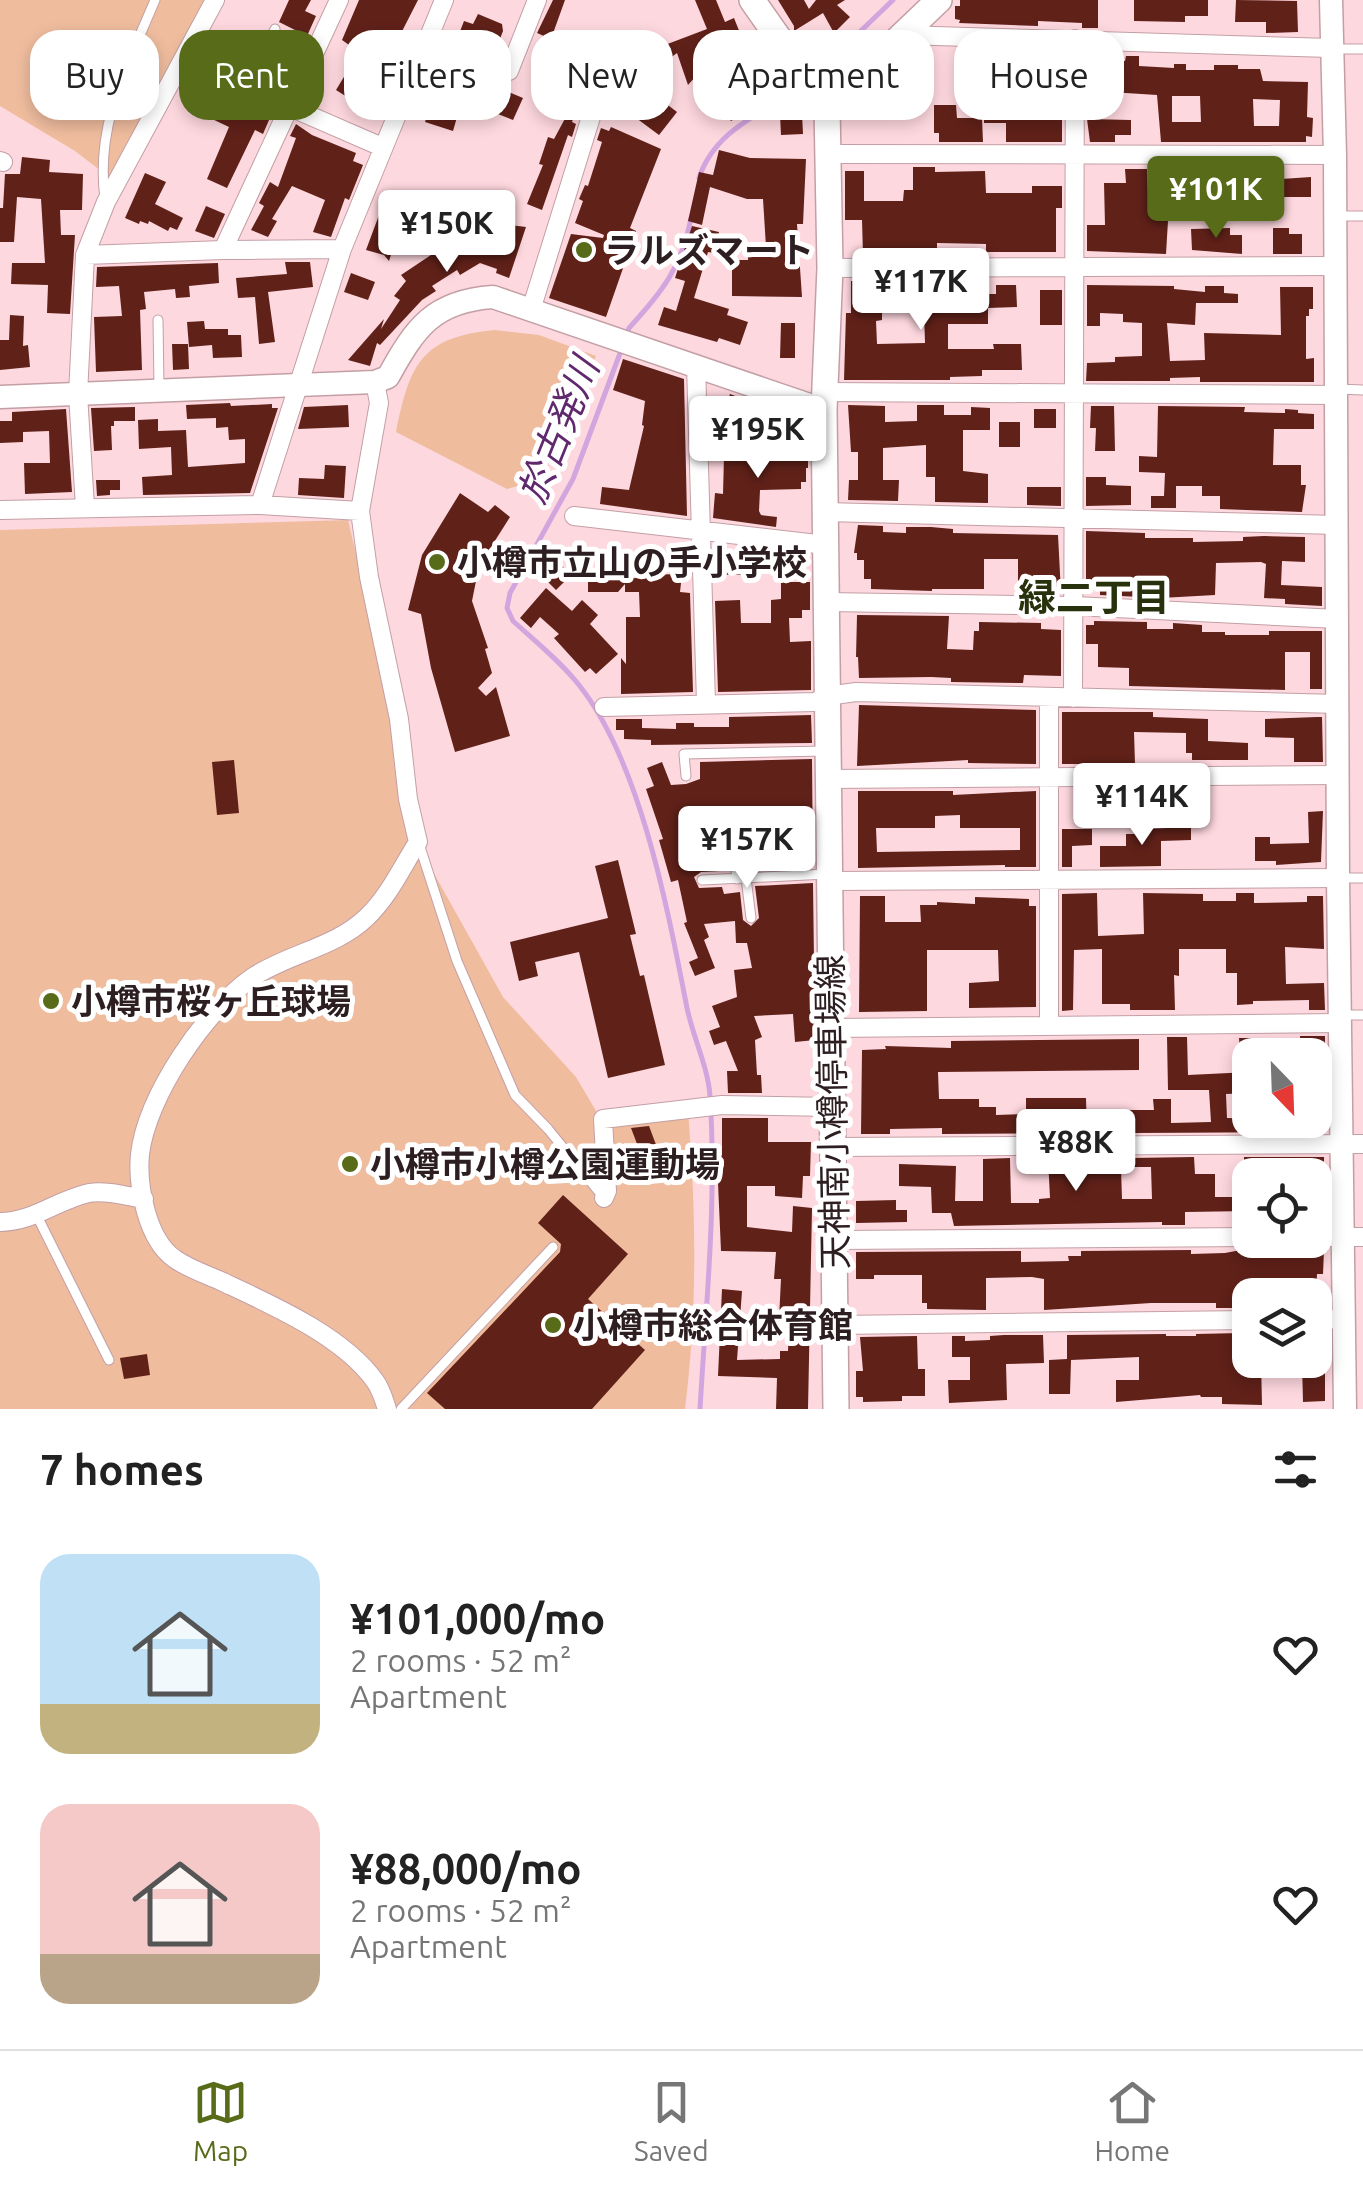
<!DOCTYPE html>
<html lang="en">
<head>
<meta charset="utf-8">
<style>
  :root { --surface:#fff; --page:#f6f6f6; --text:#222; --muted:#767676; --line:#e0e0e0; --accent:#576b19 }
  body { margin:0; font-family:Ubuntu,"Noto Sans JP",sans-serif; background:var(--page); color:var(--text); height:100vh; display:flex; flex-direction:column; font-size:38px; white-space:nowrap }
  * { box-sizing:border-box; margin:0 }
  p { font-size:32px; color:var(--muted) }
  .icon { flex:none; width:55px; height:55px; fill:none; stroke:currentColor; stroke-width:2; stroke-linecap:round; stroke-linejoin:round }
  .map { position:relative; height:1409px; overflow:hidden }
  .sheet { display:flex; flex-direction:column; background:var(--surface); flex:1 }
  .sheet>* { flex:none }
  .top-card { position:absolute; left:30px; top:30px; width:1305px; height:90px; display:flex; gap:20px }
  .needle { width:65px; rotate:157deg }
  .controls { position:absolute; left:1232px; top:1038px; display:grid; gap:20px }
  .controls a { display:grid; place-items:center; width:100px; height:100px; border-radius:20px; background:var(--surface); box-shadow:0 5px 15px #0003; font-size:50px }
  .price { position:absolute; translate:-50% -85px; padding:0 22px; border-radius:10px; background:#fff; color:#222; font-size:32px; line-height:65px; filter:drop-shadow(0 2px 5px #0008) }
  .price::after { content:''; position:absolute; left:50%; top:60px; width:30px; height:22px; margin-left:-15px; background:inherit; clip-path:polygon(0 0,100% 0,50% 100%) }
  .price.active { background:var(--accent); color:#fff }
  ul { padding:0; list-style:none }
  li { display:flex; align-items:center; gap:30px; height:250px; padding:0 40px }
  li span { display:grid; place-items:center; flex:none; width:280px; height:200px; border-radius:30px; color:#555 }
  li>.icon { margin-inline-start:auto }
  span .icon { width:120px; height:120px; fill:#fffc; stroke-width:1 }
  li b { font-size:42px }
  h2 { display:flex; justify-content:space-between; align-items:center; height:120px; padding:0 40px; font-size:42px }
  .tag { padding:0 35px; border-radius:30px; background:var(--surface); box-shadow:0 5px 15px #0003; font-size:35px; line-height:90px }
  .tag.active { background:var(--accent); color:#fff }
  .tabs { display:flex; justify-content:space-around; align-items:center; height:140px; border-top:2px solid var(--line); background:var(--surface); font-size:28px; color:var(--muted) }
  .tabs a { display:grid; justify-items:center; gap:5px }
  .tabs .active { color:var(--accent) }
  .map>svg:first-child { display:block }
  .green { fill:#efbc9e }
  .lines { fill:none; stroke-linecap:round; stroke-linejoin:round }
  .stream { stroke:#d3a5df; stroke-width:5 }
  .building { fill:#602119; fill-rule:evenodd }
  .service-casing { stroke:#c39fa5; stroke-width:11 }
  .minor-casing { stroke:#c39fa5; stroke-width:20 }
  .tertiary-casing { stroke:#c39fa5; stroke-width:25 }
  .secondary-casing { stroke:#c39fa5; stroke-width:28 }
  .service { stroke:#fff; stroke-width:9 }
  .minor { stroke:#fff; stroke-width:18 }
  .tertiary { stroke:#fff; stroke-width:22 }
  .secondary { stroke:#fff; stroke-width:25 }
  .poi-dot { fill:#576b19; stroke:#fff; stroke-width:4 }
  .labels { text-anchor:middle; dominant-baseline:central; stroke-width:10; stroke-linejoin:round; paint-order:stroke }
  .poi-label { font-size:35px; font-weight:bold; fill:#2c1e21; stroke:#fff; text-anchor:start }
  .street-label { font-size:35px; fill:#2c1e21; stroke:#fff }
  .water-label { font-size:38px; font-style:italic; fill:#60286d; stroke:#fff }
  .neighbourhood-label { font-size:38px; font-weight:bold; fill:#27310b; stroke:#fff }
</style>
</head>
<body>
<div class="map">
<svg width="1363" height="1409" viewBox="0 0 1363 1409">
  <rect width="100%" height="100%" fill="#fed8df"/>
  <path class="green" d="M0 0H211L118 184 75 151 0 106Z
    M495 330 539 335 596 356 542 479 507 489 396 432C410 364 421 337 495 330Z
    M348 520 388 690 408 827 503 997 576 1077 599 1116 687 1099C696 1203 698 1305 685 1409H0V530Z"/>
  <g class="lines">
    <path class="stream" d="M816 74 893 0
      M699 178C715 129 765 112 803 84
      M626 337 629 328C663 291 681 268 691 218
      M622 348 573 479 510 593 507 608 513 621C535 641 560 661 579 685 641 763 668 911 687 1008 693 1037 708 1067 710 1096 717 1200 706 1305 700 1409"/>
  </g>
  <path class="building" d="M289 0H311L305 11 316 16 307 36 279 22Z
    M359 0H418L393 49 408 55 402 68 388 63 380 86 389 91 377 116 336 90 359 52 342 40Z
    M553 0H565L551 39 537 33Z
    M695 0H716L725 22 734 18 748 53 751 52 761 69 744 79 759 102 731 121 696 76 688 85 677 53 654 70 644 57 657 48 707 29Z
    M778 0H804L809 9 816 0H845L837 5 850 17 834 33 823 13 794 31V26Z
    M960 0H1098V28H1082V23L1038 21V26L959 23 960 20 955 19V6H960Z
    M1134 0H1208V16H1185V22L1134 21Z
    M1236 0 1297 1 1298 32 1266 33V22H1235Z
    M478 14 502 24 503 31 496 49 459 34 464 21 473 24Z
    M597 31 613 36 602 73 586 69Z
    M910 51 926 57 911 93 895 86Z
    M1062 55V95H1056V120H1062V142H1006V123H984V94H963V74H997L996 56Z
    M1126 56H1139V66L1174 68V64H1186V70H1214V65H1238V69H1260L1263 81 1308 82 1307 117 1313 118 1312 137 1306 136V142H1161L1157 95 1110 92 1111 80 1121 81 1122 61H1125ZM1172 96H1200L1201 122H1172ZM1253 99 1280 100 1279 126H1254Z
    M433 60 494 79 492 85 523 98 513 120 462 100 453 131 425 122 433 96 427 94 431 81 425 78Z
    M645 72 664 82 656 96 677 112 659 135 624 109 640 88 637 86Z
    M217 89 272 113 263 134 255 130 227 188 207 179 229 127 193 110 202 92 214 97Z
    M934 105H956L957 118H982L983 142H939V133H934Z
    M568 113 574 116 572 122 576 124 572 137 568 135 542 210 527 204 543 165 539 164 548 137 554 139Z
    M802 114 803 134 781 135 780 115Z
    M1087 119 1131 120V135H1115V142H1090Z
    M296 124 312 135 356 153 353 161 363 165 349 200 345 198 331 237 313 232 325 200 292 186 272 219 277 221 268 237 251 230 264 206 259 203 270 182 278 187 296 138 290 136Z
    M611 127 661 149 630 228 636 231 606 317 549 298 571 234 603 238 604 235 575 223 583 201 579 199 585 185 588 186 602 142 597 140 601 128 609 131Z
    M719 150 750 158 806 159 803 224H797L802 297 732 296V260H748V247H766L763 199H747L710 187 702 225 688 221 699 172 713 175Z
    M22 157 50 160 49 172 83 174 82 210H60L61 235H75L70 314 47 313 48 285 11 284 12 263H45L41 199 17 197 14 242H0V208H3L5 174H20Z
    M913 167H935V172L985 171 986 193H1032V186H1062V208H1056V252H986V244L937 243V255H863L862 220H845V171H864V201H903L904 190H913Z
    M1232 167V172H1237V189L1262 188V204L1196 206V195H1184V172Z
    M1125 169H1147L1148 193H1158V221H1168L1166 254 1087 251V225H1105L1104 183H1126Z
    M145 173 166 182 155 204 183 218 177 230 170 227 168 231 149 221 148 224 140 221 139 224 125 218Z
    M1311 177V197H1267V180Z
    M388 191 421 205 411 225 402 221 389 261 384 255 366 250Z
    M206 206 225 214 214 238 195 231Z
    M474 222 493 229 495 223 526 227 509 278 496 273 497 269 480 263 460 275 457 270 432 286 436 291 422 300 380 345 377 343 370 366 348 360 384 319 381 329 400 300 394 296 406 281 401 275 440 249 443 254 468 240Z
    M692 226 719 232 714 253 708 252 694 298 729 309 727 315 748 322 740 345 719 338 717 342 658 325 664 307 676 311 685 281 675 278Z
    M1230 228V235H1242V254L1192 250 1191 229Z
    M1273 228H1289V234H1302V254H1273Z
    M285 262H310L313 287 268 292 275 342 259 344 255 297 238 298 236 278 287 274Z
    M218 263 219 283 189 286 190 297 176 298 175 289 144 292 146 309 140 310 142 370 96 372 94 317 122 316 119 286 96 287 97 267Z
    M351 273 375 282 368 300 344 292Z
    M881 280V287L964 285V294H996V285H1016L1017 307 988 308V324H948V349H994L993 344H1021L1022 370H982V376L950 377V380H844L846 313H851V281ZM882 311H924L925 343 877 344 876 321 882 320Z
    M1087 285 1174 286V289L1205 292V286H1224V293L1238 294V303H1196L1195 325 1167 323 1170 361 1205 360 1204 333 1281 335 1280 287H1313V309H1309V316H1306V359L1314 358V382H1200V377L1170 378V381H1086L1087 363 1115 362V357L1142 356V323L1123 322V314L1100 313V326H1087Z
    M1040 290H1062V325H1040Z
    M10 315 24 316 23 346 28 345 30 367 0 370V340H9Z
    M204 321 205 329H228V335H241L242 357 213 358 212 345 189 347 187 322Z
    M781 323H795V358H780Z
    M172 344H188L189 369 173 370Z
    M623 359 684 379 687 516 600 504 602 487 629 490 644 426 642 425 645 401 613 390Z
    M730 394 773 410 763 438 728 425 731 418 723 415Z
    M230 403 231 406 272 404V408H278L250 493 143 495 142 477 172 475 171 447 139 449 138 420 158 419V431L186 430 188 467 245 463V439L229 440 228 427 216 428V418L187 419 186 405Z
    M348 405 349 427 298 429 304 407Z
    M848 405 885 406V422L917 421V405H944V415H971V407L990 408V430H963V471L988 474V503L935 502V477H926V445L883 448V480H899L898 501 848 500 849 480H858V452H851Z
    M1091 406H1114L1115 451H1095L1096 428H1090Z
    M1158 406 1245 407 1244 412 1285 413V409L1298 410V413L1314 414V429H1274L1273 465H1301V485H1306L1302 512 1220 509V496H1202V486H1176V508H1151V496H1164L1165 473 1139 472V456L1157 457Z
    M135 407V421H114V426H111L112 450 94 451 91 408Z
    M66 409 72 492 25 494 24 463H50L49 431 23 432V442L0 443V421H12V412Z
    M1034 409H1056V428H1034Z
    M999 422H1020V447H999Z
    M731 446 808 448V468H806V482H801V489L760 490 759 511 761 515 777 517 776 527 713 518 715 493 723 494 724 456H731Z
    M325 465 346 466 344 498 298 495 299 478 324 479Z
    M1086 477H1106V485L1131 486V505L1086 506Z
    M96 480H120V490H110V495L97 496Z
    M1027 487H1061V506L1027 505Z
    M460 493 488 512 495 505 510 517 479 566 472 601 488 648 485 649 492 673 478 688 486 696 496 687 510 736 455 752 431 668 421 614 408 610 422 555Z
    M858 525 883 526V532L906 533V527H931L953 529V533L1058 535 1061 593 1018 589V559H984V589H932V591L871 589V579H864V560H857V553H854Z
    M1086 531 1145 533V538H1193V542L1243 541V537L1264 536 1305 537V562L1282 561 1281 585 1322 587V606L1285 604V599L1264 598 1266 564 1261 562 1216 563 1215 595 1161 598 1100 595V591H1086Z
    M718 552H759V574L719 575Z
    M554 558 571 575 556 590 539 573Z
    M682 574 680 592 690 593 693 692 621 694V658L626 664V617H640L639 592H625V584L618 592H588V576H602V579L639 578V575Z
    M781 582H810V610H802V618H789L790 642 811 641V690L718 692 715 601 740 600 741 623H771V600L781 599Z
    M546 588 572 611 582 600 598 615 590 624 618 654 596 674 590 668 585 672 554 638 559 634 540 617 531 628 520 618Z
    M857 615 949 616 947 649 973 650 974 631H979V622L1041 623V629L1061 630V676L1024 675 1023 683 951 682V678L931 677 859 678 858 657H856Z
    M1094 621 1147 622V629H1173V623L1202 625V632H1225V635H1269V631H1322V689H1310V652H1285V690L1129 686V668L1098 667V644H1086V625H1094Z
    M859 705 1036 710V764L968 763V760L857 766Z
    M1062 712H1153V717L1208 719V741L1248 743V760H1192V753H1186V733L1134 732 1135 764H1062Z
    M811 715 812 743 651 745V740L624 739V730H616V719H642V728L676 729V723H694V727H729V717Z
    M1317 717H1322L1323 762H1294V738L1265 737V719Z
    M812 759 813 867 744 868 743 840 738 821 731 817 723 823 725 841H718L720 871 701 872 694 877 699 888 722 887 724 894 740 892 743 920 751 926 759 918 755 886 813 883 815 1040 795 1042 793 1014 754 1016 762 1037 755 1040 757 1075H761L762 1093H728L727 1071H738L726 1041 714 1045 709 1031 720 1027 712 1006 737 997 734 970 752 968 747 943H736L735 921 704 924 709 937 704 940 715 968 695 976 689 962 698 958 684 923 687 922 678 880 671 882 659 840 663 839 646 789 654 786 647 768 662 762 671 785 686 784 700 779V762Z
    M234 760 239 813 217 815 212 762Z
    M858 791H953V795L1036 791V867H1005V865L858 868ZM960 815V828H1020V850L877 852 876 828H935V816Z
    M1100 800 1119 801 1117 821 1092 820 1093 805H1100Z
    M1323 811 1321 862 1276 865V861H1255V837H1270V844L1309 843 1308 812Z
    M1191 827V840L1161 841V866L1100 867V846H1126V834H1144V829Z
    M1062 829H1092V845L1072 846V867H1062Z
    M618 860 636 934 630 935 640 976 644 975 665 1065 608 1078 579 952 535 962 538 976 519 981 510 942 608 918 595 866Z
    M1097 893 1098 936 1144 934 1143 893 1203 894V901H1236V893H1254V903L1307 902V896H1323L1324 949 1285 947 1286 984 1324 983 1325 1010H1309V1000L1253 1001V1004L1237 1005V973H1226V949H1179V976L1174 975 1175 1010H1130V1004H1102V949L1074 950 1073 1010 1062 1011V894Z
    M860 896H885V922H921L920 905H937V902L975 904V897L1029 899V906H1036V1007L969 1008V983L999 981 998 950H927V1011L859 1012Z
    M1300 1036H1325V1049L1301 1050Z
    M1167 1037H1187L1188 1075 1250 1072 1249 1093 1226 1094 1227 1118 1315 1120V1112H1326V1132L1131 1133V1129H1124V1125L1114 1126 1113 1110H1154L1153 1099H1171V1123L1211 1122 1209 1090H1168Z
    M1239 1038H1265L1266 1053H1240Z
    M1139 1039V1070L938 1072 939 1099H979V1107H996V1115L1026 1114V1098H1086L1087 1133 942 1134V1128L890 1129V1134H861L862 1050 886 1049 885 1046 951 1048V1041Z
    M722 1118H768V1142H811L810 1176H803L802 1198 775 1196V1186H747V1227L792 1232 793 1206 812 1208 808 1409H776L777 1378 718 1376 722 1289 742 1291 737 1360 780 1359V1351H788L789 1320 779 1319 781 1279H774L776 1252 721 1251 718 1183H712V1156L722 1155Z
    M649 1126 661 1158 645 1165 631 1128Z
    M1194 1157 1195 1174H1215V1197H1250V1211L1185 1212V1225H1162V1222L954 1226 951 1213H932L931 1187 899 1186V1164L956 1166 955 1201H983V1159L1010 1158 1011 1203H1039V1199L1050 1198 1048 1158 1079 1159V1169H1121L1122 1199H1152L1151 1167H1131V1158Z
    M1244 1157H1324V1175H1244Z
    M563 1195 628 1254 588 1299 645 1350 592 1409H445L427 1393 560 1252 561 1244 538 1223Z
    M896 1200V1210H907V1222L856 1223V1201Z
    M1300 1241 1310 1248 1324 1250 1323 1274H1317L1316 1295H1250V1308H1216V1303H1151L1044 1310V1279L1032 1277 986 1278V1310L927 1309V1303H922V1275H874V1279H856V1252L1021 1251V1262L1069 1261 1068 1256H1081V1251L1191 1250V1254L1225 1253 1257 1247 1299 1248Z
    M1241 1333 1240 1360H1261L1262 1405 1222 1404V1397H1201L1200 1395 1116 1402V1380H1139V1357L1071 1360 1070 1394H1049V1360L1067 1359V1335L1166 1334V1336H1196V1334Z
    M1004 1335H1043L1044 1363 1006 1364 1007 1400 949 1403 948 1380H970V1357H952V1336H965V1341L990 1340V1336Z
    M917 1336 918 1369H925V1396H902V1401L863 1402V1397H856V1371H863L860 1337Z
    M147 1354 150 1375 124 1379 120 1358Z
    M1302 1363H1325V1401L1303 1402Z"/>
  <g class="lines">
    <defs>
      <path id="service" d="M1333 49H1363
        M248 89 275 29
        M105 199C95 124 127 67 155 0
        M1338 216H1363
        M158 320 159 387
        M1337 389 1363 390
        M686 776 684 754 825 751
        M731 825 737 879
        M419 844 457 961 515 1095 548 1129 604 1198
        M746 878 751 918
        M1341 878H1363
        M702 880 827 874
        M1344 1015H1363
        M39 1220 109 1360
        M401 1409 553 1247"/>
      <path id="minor" d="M902 35 1331 48
        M425 45 509 71 537 0
        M184 61 382 147
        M829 154 1335 155
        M0 161 3 162
        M223 250 339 0
        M85 255 223 250 342 249
        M830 268 1336 266
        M531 310 595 104
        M696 365 706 703
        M375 382 379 403 360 511 369 577 399 719 408 799 418 842C402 867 389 896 367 917 335 948 289 953 253 977 205 1010 147 1096 140 1154 137 1186 147 1240 175 1259 189 1269 208 1275 223 1282 272 1305 343 1336 375 1381 381 1389 384 1400 387 1409
        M825 392 1337 395
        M260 505 342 249 444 0
        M85 507 78 394 85 255 106 202 215 0
        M0 510 260 505 360 511
        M825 512 1337 525
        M574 516 826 545
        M826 602 1075 606 1338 619
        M1073 698 1075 39
        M604 707 815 702 827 696 856 692 1339 704
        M828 779 1339 775
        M830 881 1338 878
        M1049 1025V697
        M831 1028 1341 1023
        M833 1147 1363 1144
        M604 1198 607 1191 603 1119 722 1105 832 1107
        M0 1222C33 1222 57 1200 89 1193 105 1190 127 1196 144 1199
        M1315 1237H1363
        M834 1240 1250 1237
        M1315 1320 1343 1319
        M835 1325 1250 1320"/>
      <path id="tertiary" d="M1331 0 1335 155 1338 878 1345 1409
        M0 397 375 382 388 377C415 328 433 301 493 297L824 410"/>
      <path id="secondary" d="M752 0 827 107 830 268 824 410 836 1409
        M827 107 939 0"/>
    </defs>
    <use href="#service" class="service-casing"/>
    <use href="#minor" class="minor-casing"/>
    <use href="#tertiary" class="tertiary-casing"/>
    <use href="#secondary" class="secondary-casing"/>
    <use href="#service" class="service"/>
    <use href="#minor" class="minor"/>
    <use href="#tertiary" class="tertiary"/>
    <use href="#secondary" class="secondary"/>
  </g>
  <g class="poi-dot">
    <circle cx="584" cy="250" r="10"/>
    <circle cx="437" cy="562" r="10"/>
    <circle cx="51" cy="1001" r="10"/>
    <circle cx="350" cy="1164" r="10"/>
    <circle cx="553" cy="1325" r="10"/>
  </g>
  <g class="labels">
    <g class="poi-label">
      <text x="604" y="250">ラルズマート</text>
      <text x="457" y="562">小樽市立山の手小学校</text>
      <text x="71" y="1001">小樽市桜ヶ丘球場</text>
      <text x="370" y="1164">小樽市小樽公園運動場</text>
      <text x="573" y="1325">小樽市総合体育館</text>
    </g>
    <g class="street-label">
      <text transform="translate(832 1112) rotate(-91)">天神南小樽停車場線</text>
    </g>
    <g class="water-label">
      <text transform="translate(558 430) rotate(-68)">於古発川</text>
    </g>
    <g class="neighbourhood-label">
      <text x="1094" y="597">緑二丁目</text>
    </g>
  </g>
</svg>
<div class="controls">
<a><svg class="needle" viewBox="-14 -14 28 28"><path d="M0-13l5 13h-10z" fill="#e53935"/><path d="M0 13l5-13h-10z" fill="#767676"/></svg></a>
<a><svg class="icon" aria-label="locate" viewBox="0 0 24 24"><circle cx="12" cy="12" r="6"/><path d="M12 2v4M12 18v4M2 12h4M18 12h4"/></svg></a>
<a><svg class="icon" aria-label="layers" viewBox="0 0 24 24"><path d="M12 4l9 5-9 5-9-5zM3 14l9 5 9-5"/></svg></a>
</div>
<b class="price active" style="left:1216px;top:241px">¥101K</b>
<b class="price" style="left:447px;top:275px">¥150K</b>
<b class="price" style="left:921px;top:333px">¥117K</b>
<b class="price" style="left:758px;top:481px">¥195K</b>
<b class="price" style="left:1142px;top:848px">¥114K</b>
<b class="price" style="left:747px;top:891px">¥157K</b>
<b class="price" style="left:1076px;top:1194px">¥88K</b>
<div class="top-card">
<a class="tag">Buy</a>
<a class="tag active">Rent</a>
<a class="tag">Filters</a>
<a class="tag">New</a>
<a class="tag">Apartment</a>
<a class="tag">House</a>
</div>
</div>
<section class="sheet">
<h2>7 homes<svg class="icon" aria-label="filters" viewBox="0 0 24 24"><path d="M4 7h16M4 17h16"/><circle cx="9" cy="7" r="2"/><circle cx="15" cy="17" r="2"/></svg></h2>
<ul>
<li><span style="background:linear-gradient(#bfe0f5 75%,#c2b280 0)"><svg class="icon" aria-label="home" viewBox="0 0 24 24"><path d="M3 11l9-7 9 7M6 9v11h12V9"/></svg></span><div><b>¥101,000/mo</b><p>2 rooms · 52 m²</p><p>Apartment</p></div><svg class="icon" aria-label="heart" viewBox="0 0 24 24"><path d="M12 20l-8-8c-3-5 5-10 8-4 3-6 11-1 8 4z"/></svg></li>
<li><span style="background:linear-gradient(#f6c9c9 75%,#b9a48a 0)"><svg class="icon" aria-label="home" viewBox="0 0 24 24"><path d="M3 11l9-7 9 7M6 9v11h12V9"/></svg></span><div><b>¥88,000/mo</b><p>2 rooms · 52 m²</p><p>Apartment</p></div><svg class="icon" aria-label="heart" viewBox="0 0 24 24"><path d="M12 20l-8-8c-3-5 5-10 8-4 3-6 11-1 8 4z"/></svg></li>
</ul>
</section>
<nav class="tabs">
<a class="active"><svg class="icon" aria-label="map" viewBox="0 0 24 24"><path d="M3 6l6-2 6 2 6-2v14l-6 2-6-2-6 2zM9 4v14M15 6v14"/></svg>Map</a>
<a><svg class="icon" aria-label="saved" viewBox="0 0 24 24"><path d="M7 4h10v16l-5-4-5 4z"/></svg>Saved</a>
<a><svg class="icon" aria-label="home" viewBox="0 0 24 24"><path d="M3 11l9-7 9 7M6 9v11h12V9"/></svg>Home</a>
</nav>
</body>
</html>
